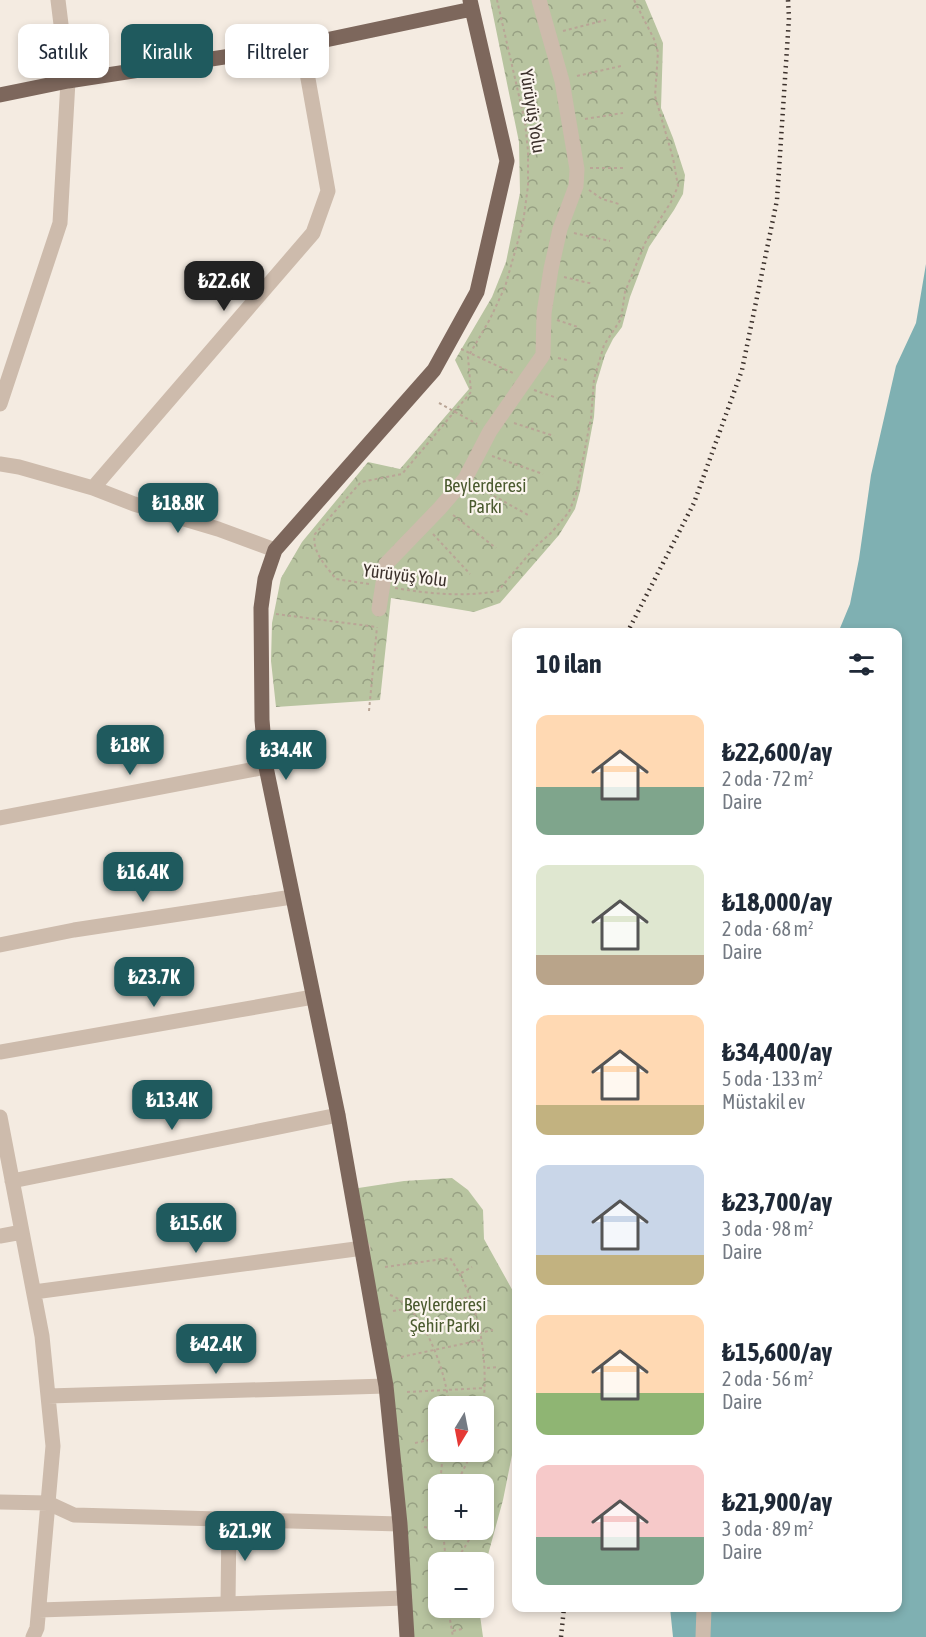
<!DOCTYPE html>
<html lang="tr">
<head>
<meta charset="utf-8">
<style>
  :root { --surface:#fff; --page:#f6f6f7; --text:#1f2937; --muted:#747a83; --accent:#1f5a5e }
  body { margin:0; font-family:"Asap Condensed",sans-serif; background:var(--page); color:var(--text); height:100vh; display:flex; flex-direction:column; font-size:22px; white-space:nowrap }
  * { box-sizing:border-box; margin:0 }
  p { font-size:20px; color:var(--muted) }
  .icon { flex:none; width:33px; height:33px; fill:none; stroke:currentColor; stroke-width:2; stroke-linecap:round; stroke-linejoin:round }
  .map { position:relative; flex:1; overflow:hidden }
  .details { position:absolute; left:512px; top:628px; width:390px; height:984px; display:flex; flex-direction:column; background:var(--surface); border-radius:12px; box-shadow:0 3px 9px #0003 }
  .details>* { flex:none }
  .guide { position:absolute; left:18px; top:24px; width:404px; height:54px; display:flex; gap:12px }
  .needle { width:39px; rotate:190deg }
  .buttons { position:absolute; left:428px; top:1396px; display:grid; gap:12px }
  .buttons a { display:grid; place-items:center; width:66px; height:66px; border-radius:12px; background:var(--surface); box-shadow:0 3px 9px #0003; font-size:30px }
  .price { position:absolute; translate:-50% -51px; padding:0 14px; border-radius:12px; background:var(--accent); color:#fff; font-size:20px; line-height:39px; filter:drop-shadow(0 2px 3px #0008) }
  .price::after { content:''; position:absolute; left:50%; top:36px; width:18px; height:14px; margin-left:-9px; background:inherit; clip-path:polygon(0 0,100% 0,50% 100%) }
  .price.active { background:#222; color:#fff }
  ul { padding:0; list-style:none }
  li { display:flex; align-items:center; gap:18px; height:150px; padding:0 24px }
  li span { display:grid; place-items:center; flex:none; width:168px; height:120px; border-radius:12px; color:#555 }
  li>.icon { margin-inline-start:auto }
  span .icon { width:72px; height:72px; fill:#fffc; stroke-width:1 }
  li b { font-size:26px }
  h2 { display:flex; justify-content:space-between; align-items:center; height:72px; padding:0 24px; font-size:26px }
  .tag { padding:0 21px; border-radius:12px; background:var(--surface); box-shadow:0 3px 9px #0003; font-size:21px; line-height:54px }
  .tag.active { background:var(--accent); color:#fff }
  .map>svg:first-child { display:block }
  .forest { fill:url(#forest-crowns); fill-rule:evenodd }
  .water { fill:#7fb0b2 }
  .lines { fill:none; stroke-linecap:round; stroke-linejoin:round }
  .path { stroke:#b9a596; stroke-width:2; stroke-dasharray:3 3; stroke-linecap:butt }
  .minor { stroke:#cdbbac; stroke-width:15 }
  .major { stroke:#7d675c; stroke-width:15 }
  .rail { stroke:#3b302b; stroke-width:4.5; stroke-dasharray:1.5 4.5; stroke-linecap:butt }
  .labels { text-anchor:middle; dominant-baseline:central; stroke-width:4.5; stroke-linejoin:round; paint-order:stroke }
  .street-label { font-size:18px; fill:#3b302b; stroke:#fbf5ee }
  .park-label { font-size:18px; fill:#4a5a2e; stroke:#fbf5ee }
</style>
</head>
<body>
<div class="map">
<svg width="926" height="1637" viewBox="0 0 926 1637">
  <defs>
    <pattern id="forest-crowns" width="20" height="18" patternUnits="userSpaceOnUse" patternTransform="scale(1.5)"><rect width="20" height="18" fill="#b8c4a0"/><path d="M2 6a3 3 0 1 1 6 0M12 15a3 3 0 1 1 6 0" fill="none" stroke="#97a083"/></pattern>
  </defs>
  <rect width="100%" height="100%" fill="#f4ebe1"/>
  <path class="forest" d="M490 0H645L663 43 661 108 673 138 685 175 683 194 674 210 649 247 630 297 622 327 613 339 605 355 596 385 594 417 580 491 575 509 559 535 500 603 474 612 391 598 380 700 276 707 271 661 272 623 281 578 302 542 368 462 400 469 469 389 455 360 492 297 506 262 520 193 519 142Z
    M452 1178 468 1190 483 1210 484 1239 514 1293 516 1302V1435L503 1500 483 1573V1563H438V1608H479L483 1637H407L402 1548 352 1189 404 1181ZM438 1407H483V1452H438ZM438 1485H483V1530H438Z"/>
  <path class="water" d="M926 264V1637H673L670 1608H897V633H838L850 604 859 559 871 475 896 366 916 323Z"/>
  <g class="lines">
    <path class="path" d="M563 31 606 20
      M577 76 621 66
      M585 119 623 113
      M590 168H626
      M589 190 602 199 619 204
      M574 233 610 241
      M564 277 593 284
      M557 320 578 327
      M461 349 513 373
      M558 358 567 360
      M534 390 557 398
      M439 403 477 424
      M514 423 554 436
      M492 456 543 474
      M478 487 528 515
      M453 515 496 548
      M433 534 470 574
      M369 584 336 579C326 566 311 551 315 534L361 482 402 474 471 392 468 357 490 319 505 287 523 223 528 186V151L525 122 497 0
      M395 588C431 594 463 597 498 591L535 547 552 532 569 512 576 494 591 418 594 379 604 345 621 319 625 292 645 243 671 202 678 186 673 158 655 96 658 52 654 39 634 0
      M276 614 377 627
      M369 711 377 627
      M385 1267 450 1258C479 1301 489 1357 483 1408
      M461 1273 472 1267
      M390 1295C424 1306 447 1375 449 1407
      M472 1303 487 1299
      M393 1311 471 1297
      M479 1333 493 1330
      M401 1357 481 1340
      M487 1368 499 1367
      M407 1392 485 1388
      M483 1405 492 1406
      M415 1443 438 1438
      M440 1485 443 1452
      M456 1485 472 1452
      M424 1527 438 1529
      M442 1530 472 1535 455 1563
      M443 1530 446 1563
      M428 1572 435 1571
      M438 1578C432 1567 438 1558 450 1557L459 1563
      M448 1608 453 1637
      M453 1631 462 1629"/>
    <path class="minor" d="M0 404 60 223 68 81 58 0
      M0 464 19 467 93 488 313 233 328 191 302 45
      M93 488 134 504 218 529 275 550
      M379 609 386 564 440 508 465 479 490 431 543 355 544 313 551 269 560 229 576 186 577 169 562 81 539 0
      M0 818 266 767
      M0 945 74 930 292 897
      M0 1052 313 997
      M0 1117 42 1336 53 1446 37 1628 33 1637
      M12 1181 338 1115
      M0 1236 22 1232
      M34 1292 363 1248
      M48 1396 386 1386
      M0 1502 48 1503 74 1515 400 1524
      M228 1604 229 1519
      M39 1610 405 1598
      M703 1637 704 1608"/>
    <path class="major" d="M0 95 68 81 302 45 472 9
      M407 1637 400 1524 386 1386 338 1115 266 767 262 720 261 608 265 579 275 550 434 370 477 292 507 161 470 0"/>
    <path class="rail" d="M627 633 694 503 742 370 777 200 789 18 788 0
      M516 973V1003
      M561 1637 564 1608"/>
  </g>
  <g class="labels">
    <g class="street-label">
      <text transform="translate(533 111) rotate(81)">Yürüyüş Yolu</text>
      <text transform="translate(405 575) rotate(7)">Yürüyüş Yolu</text>
    </g>
    <g class="park-label">
      <text x="485" y="485">Beylerderesi<tspan x="485" dy="21">Parkı</tspan></text>
      <text x="445" y="1304">Beylerderesi<tspan x="445" dy="21">Şehir Parkı</tspan></text>
    </g>
  </g>
</svg>
<div class="buttons">
<a><svg class="needle" viewBox="-14 -14 28 28"><path d="M0-13l5 13h-10z" fill="#e53935"/><path d="M0 13l5-13h-10z" fill="#747a83"/></svg></a>
<a>+</a>
<a>−</a>
</div>
<b class="price active" style="left:224px;top:312px">₺22.6K</b>
<b class="price" style="left:178px;top:534px">₺18.8K</b>
<b class="price" style="left:130px;top:776px">₺18K</b>
<b class="price" style="left:286px;top:781px">₺34.4K</b>
<b class="price" style="left:143px;top:903px">₺16.4K</b>
<b class="price" style="left:154px;top:1008px">₺23.7K</b>
<b class="price" style="left:172px;top:1131px">₺13.4K</b>
<b class="price" style="left:196px;top:1254px">₺15.6K</b>
<b class="price" style="left:216px;top:1375px">₺42.4K</b>
<b class="price" style="left:245px;top:1562px">₺21.9K</b>
<div class="guide">
<a class="tag">Satılık</a>
<a class="tag active">Kiralık</a>
<a class="tag">Filtreler</a>
</div>
<section class="details">
<h2>10 ilan<svg class="icon" aria-label="filters" viewBox="0 0 24 24"><path d="M4 7h16M4 17h16"/><circle cx="9" cy="7" r="2"/><circle cx="15" cy="17" r="2"/></svg></h2>
<ul>
<li><span style="background:linear-gradient(#ffd9b3 60%,#7fa58c 0)"><svg class="icon" aria-label="home" viewBox="0 0 24 24"><path d="M3 11l9-7 9 7M6 9v11h12V9"/></svg></span><div><b>₺22,600/ay</b><p>2 oda · 72 m²</p><p>Daire</p></div></li>
<li><span style="background:linear-gradient(#dfe7d0 75%,#b9a48a 0)"><svg class="icon" aria-label="home" viewBox="0 0 24 24"><path d="M3 11l9-7 9 7M6 9v11h12V9"/></svg></span><div><b>₺18,000/ay</b><p>2 oda · 68 m²</p><p>Daire</p></div></li>
<li><span style="background:linear-gradient(#ffd9b3 75%,#c2b280 0)"><svg class="icon" aria-label="home" viewBox="0 0 24 24"><path d="M3 11l9-7 9 7M6 9v11h12V9"/></svg></span><div><b>₺34,400/ay</b><p>5 oda · 133 m²</p><p>Müstakil ev</p></div></li>
<li><span style="background:linear-gradient(#c9d6e8 75%,#c2b280 0)"><svg class="icon" aria-label="home" viewBox="0 0 24 24"><path d="M3 11l9-7 9 7M6 9v11h12V9"/></svg></span><div><b>₺23,700/ay</b><p>3 oda · 98 m²</p><p>Daire</p></div></li>
<li><span style="background:linear-gradient(#ffd9b3 65%,#8fb573 0)"><svg class="icon" aria-label="home" viewBox="0 0 24 24"><path d="M3 11l9-7 9 7M6 9v11h12V9"/></svg></span><div><b>₺15,600/ay</b><p>2 oda · 56 m²</p><p>Daire</p></div></li>
<li><span style="background:linear-gradient(#f6c9c9 60%,#7fa58c 0)"><svg class="icon" aria-label="home" viewBox="0 0 24 24"><path d="M3 11l9-7 9 7M6 9v11h12V9"/></svg></span><div><b>₺21,900/ay</b><p>3 oda · 89 m²</p><p>Daire</p></div></li>
</ul>
</section>
</div>
</body>
</html>
